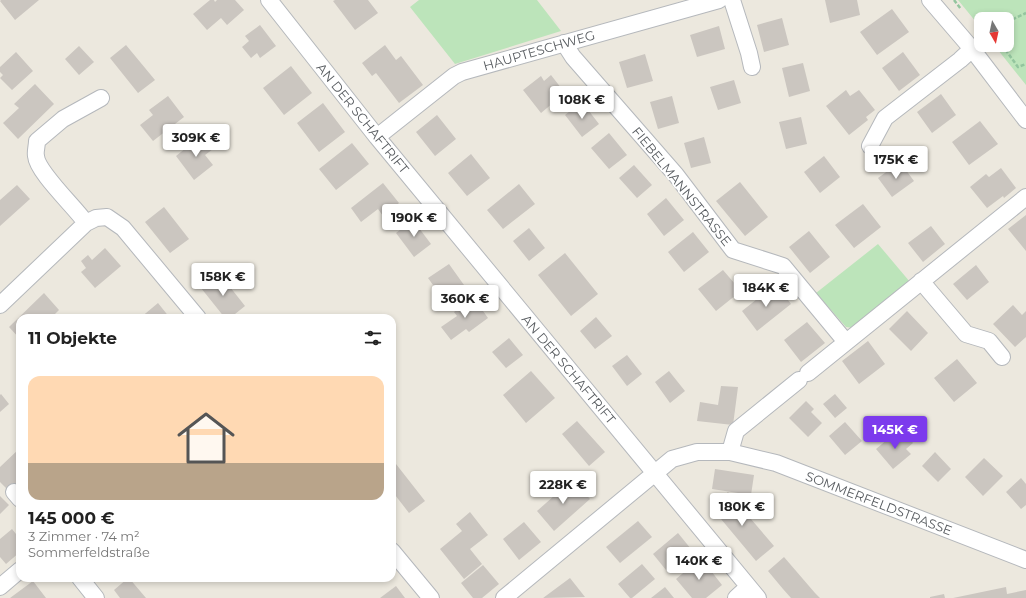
<!DOCTYPE html>
<html lang="de">
<head>
<meta charset="utf-8">
<style>
  :root { --surface:#fff; --page:#f2f2f2; --text:#222; --muted:#767676; --line:#e0e0e0; --accent:#7c3aed }
  body { margin:0; font-family:Montserrat,sans-serif; background:var(--page); color:var(--text); height:100vh; display:flex; flex-direction:column; font-size:15px; white-space:nowrap }
  * { box-sizing:border-box; margin:0 }
  p { font-size:13px; color:var(--muted) }
  .icon { flex:none; width:22px; height:22px; fill:none; stroke:currentColor; stroke-width:2; stroke-linecap:round; stroke-linejoin:round }
  .map { position:relative; flex:1; overflow:hidden }
  .details { position:absolute; left:16px; top:314px; width:380px; height:268px; display:flex; flex-direction:column; background:var(--surface); border-radius:12px; box-shadow:0 2px 6px #0003 }
  .details>* { flex:none }
  .needle { width:26px; rotate:171deg }
  .controls { position:absolute; left:974px; top:12px; display:grid; gap:8px }
  .controls a { display:grid; place-items:center; width:40px; height:40px; border-radius:8px; background:var(--surface); box-shadow:0 2px 6px #0003; font-size:20px }
  .price { position:absolute; translate:-50% -34px; padding:0 9px; border-radius:4px; background:#fff; color:#222; font-size:13px; line-height:26px; filter:drop-shadow(0 1px 2px #0008) }
  .price::after { content:''; position:absolute; left:50%; top:24px; width:12px; height:9px; margin-left:-6px; background:inherit; clip-path:polygon(0 0,100% 0,50% 100%) }
  .price.current { background:var(--accent); color:#fff }
  ul { padding:0; list-style:none }
  li { display:grid; align-content:center; gap:8px; height:212px; padding:0 12px }
  li+li { border-top:1px solid var(--line) }
  li span { display:grid; place-items:center; height:124px; border-radius:12px; color:#555 }
  li>.icon { margin-inline-start:auto }
  span .icon { width:72px; height:72px; fill:#fffc; stroke-width:1 }
  li b { font-size:17px }
  h2 { display:flex; justify-content:space-between; align-items:center; height:48px; padding:0 12px; font-size:17px }
  .map>svg:first-child { display:block }
  .green { fill:#bce4ba }
  .building { fill:#cbc6c0 }
  .lines { fill:none; stroke-linecap:round; stroke-linejoin:round }
  .minor-casing { stroke:#b5b8bc; stroke-width:18 }
  .path { stroke:#93c59e; stroke-width:2.5; stroke-dasharray:4 2; stroke-linecap:butt }
  .minor { stroke:#fff; stroke-width:16 }
  .labels { text-anchor:middle; dominant-baseline:central; stroke-width:3.5; stroke-linejoin:round; paint-order:stroke }
  .street-label { font-size:13px; fill:#585c60; stroke:#fff }
</style>
</head>
<body>
<div class="map">
<svg width="1026" height="598" viewBox="0 0 1026 598">
  <rect width="100%" height="100%" fill="#ece8de"/>
  <path class="green" d="M419 0H537L561 31 455 64 410 7Z
    M958 0H1026V85L994 45H1007V19H981V28Z
    M878 244 910 282 853 328 846 327 816 293Z"/>
  <path class="building" d="M1 0H39L15 20 0 1Z
    M210 0H214L215 2 217 0H235L244 10 227 25 221 18 207 30 193 14Z
    M335 0H368L378 13 355 30 333 1Z
    M825 0H857L860 15 830 23Z
    M892 9 909 32 877 55 860 32Z
    M782 18 789 45 764 52 757 25Z
    M260 25 276 46 260 58 257 53 251 58 242 47 249 41 245 36Z
    M719 26 725 49 697 57 690 35Z
    M126 45 155 80 138 93 110 58Z
    M385 45 396 60 401 56 423 85 399 103 376 73 372 76 362 63Z
    M79 46 94 62 79 75 65 59Z
    M16 52 33 71 12 90 0 78 3 75 0 72V67Z
    M903 52 920 75 899 91 882 68Z
    M645 54 653 81 627 88 619 62Z
    M803 63 810 91 789 97 782 68Z
    M291 66 312 93 284 115 263 88Z
    M551 75 565 93 541 113 523 90 541 76 544 81Z
    M734 80 741 103 718 110 710 87Z
    M35 84 54 104 18 139 3 123 19 108 14 104Z
    M846 90 850 96 859 90 875 110 866 117 868 120 849 135 826 106Z
    M941 94 956 115 932 133 917 112Z
    M168 96 184 117 153 141 140 125 153 115 149 110Z
    M672 96 679 123 658 129 650 102Z
    M582 102 599 124 582 137 565 115Z
    M323 103 345 132 319 152 297 123Z
    M437 115 456 139 435 156 416 132Z
    M801 117 807 144 786 149 779 122Z
    M980 121 998 144 969 165 952 142Z
    M609 133 627 155 609 169 591 148Z
    M202 135 213 149 205 155 213 165 194 180 176 156Z
    M704 137 711 163 691 168 684 143Z
    M352 143 369 164 336 190 319 169Z
    M471 154 490 178 467 196 448 173Z
    M824 156 840 177 820 193 804 172Z
    M900 162 914 181 892 197 878 178Z
    M634 165 652 185 637 198 619 178Z
    M1001 168 1016 188 1004 198 1003 196 987 208 970 187 986 174 989 177Z
    M740 182 768 217 745 236 716 201Z
    M383 183 399 203 383 216 378 209 361 222 351 208Z
    M519 184 535 204 503 229 487 210Z
    M17 185 30 199 0 226V200Z
    M666 198 684 220 664 236 647 214Z
    M863 204 881 227 854 248 835 225Z
    M164 207 189 239 170 253 145 222Z
    M1026 215V251L1008 229Z
    M413 220 431 244 414 257 396 233Z
    M931 226 945 244 923 262 908 243Z
    M529 228 545 248 529 261 513 241Z
    M809 231 830 257 810 273 789 247Z
    M693 232 709 252 684 272 668 252Z
    M105 248 121 266 95 288 81 272 86 268 81 261 88 255 92 260Z
    M565 253 598 294 571 316 538 275Z
    M449 264 464 285 443 299 428 278Z
    M976 265 989 282 967 300 953 284Z
    M723 270 741 291 716 311 698 289Z
    M219 273 245 306 230 318H225L201 288Z
    M776 284 791 304 757 331 742 311Z
    M44 293 59 310 51 318H20V339L9 327Z
    M473 297 488 318 469 332 466 329 451 340 441 327 457 316 454 312Z
    M158 303 170 318H140Z
    M1013 305 1022 315 1026 311V337L1015 347 993 324Z
    M907 311 928 333 911 351 889 329Z
    M596 317 612 336 595 349 580 331Z
    M807 322 825 343 801 362 784 340Z
    M509 338 523 355 506 368 492 352Z
    M868 341 885 364 859 384 842 361Z
    M627 355 642 374 627 386 612 366Z
    M957 359 977 383 954 402 934 378Z
    M531 371 555 398 526 423 503 395Z
    M669 371 685 391 670 403 655 382Z
    M721 386 738 387 733 425 697 421 700 402 718 405Z
    M1 394 9 404 0 412V395Z
    M835 394 847 408 835 418 823 404Z
    M806 401 814 409 811 412 822 423 808 437 789 418Z
    M577 421 605 452 589 466 562 434Z
    M845 422 862 441 845 455 829 436Z
    M894 434 899 440 906 434 913 443 906 449 911 454 893 469 876 449Z
    M20 448V490L13 483 7 489 0 482V467Z
    M935 452 951 469 938 482 922 466Z
    M984 458 1003 476 983 496 965 477Z
    M396 464 425 501 409 513 392 491V467Z
    M715 469 754 475 751 495 712 489Z
    M1021 478 1026 484V505L1021 509 1006 492Z
    M572 480 590 499 554 531 537 511Z
    M728 492 774 546 756 561 711 507Z
    M0 496 9 505 0 514Z
    M470 512 488 535 470 549 482 564 464 579 440 549 462 531 456 524Z
    M638 521 652 537 620 563 606 547Z
    M524 522 541 542 519 560 503 539Z
    M12 529 20 539V552L6 564 0 557V539Z
    M678 533 691 549 666 570 653 554Z
    M784 557 815 593 820 598H791L783 589 768 571Z
    M701 558 722 585 706 598H692L676 579Z
    M642 564 655 579 632 598H630L618 584Z
    M483 565 499 584 482 598H473L461 583Z
    M128 578H129L146 598H120L114 590Z
    M570 578 585 597 543 598Z
    M33 581 46 598H10Z
    M396 586 405 598H380Z
    M665 587 674 598H651Z
    M1006 587 1007 594 1026 590V598H953Z
    M944 594 945 598H930V597Z"/>
  <g class="lines">
    <defs>
      <path id="minor" d="M269 0 377 137 758 598
        M732 0 749 53 752 67
        M930 0 972 49 1026 120
        M564 43 573 57 676 175 733 250 783 266 846 342
        M377 137 454 76 462 72 719 0
        M870 146 885 118 960 60 972 49
        M86 223C75 207 37 172 36 156 35 152 37 146 37 141L63 119 101 98
        M921 281 966 334 989 341 1002 357
        M0 305 86 223 96 218 107 217 123 228 198 318
        M808 373 1026 197
        M730 452 736 431 799 380
        M14 492 20 499
        M392 551 431 598
        M80 578 96 598
        M0 587 20 570
        M504 598 672 459 697 452H730L776 463 1026 560
        M736 598 748 587"/>
    </defs>
    <use href="#minor" class="minor-casing"/>
    <path class="path" d="M954 0 961 9
      M1007 22 1026 13
      M1002 45 1018 67 1026 64"/>
    <use href="#minor" class="minor"/>
  </g>
  <g class="labels">
    <g class="street-label">
      <text transform="translate(539 50) rotate(-16)">HAUPTESCHWEG</text>
      <text transform="translate(363 118) rotate(51)">AN DER SCHAFTRIFT</text>
      <text transform="translate(682 186) rotate(51)">FIEBELMANNSTRASSE</text>
      <text transform="translate(569 369) rotate(50)">AN DER SCHAFTRIFT</text>
      <text transform="translate(879 503) rotate(21)">SOMMERFELDSTRASSE</text>
    </g>
  </g>
</svg>
<div class="controls">
<a><svg class="needle" viewBox="-14 -14 28 28"><path d="M0-13l5 13h-10z" fill="#e53935"/><path d="M0 13l5-13h-10z" fill="#767676"/></svg></a>
</div>
<b class="price" style="left:582px;top:120px">108K €</b>
<b class="price" style="left:196px;top:158px">309K €</b>
<b class="price" style="left:896px;top:180px">175K €</b>
<b class="price" style="left:414px;top:238px">190K €</b>
<b class="price" style="left:223px;top:297px">158K €</b>
<b class="price" style="left:766px;top:308px">184K €</b>
<b class="price" style="left:465px;top:319px">360K €</b>
<b class="price current" style="left:895px;top:450px">145K €</b>
<b class="price" style="left:563px;top:505px">228K €</b>
<b class="price" style="left:742px;top:527px">180K €</b>
<b class="price" style="left:699px;top:581px">140K €</b>
<section class="details">
<h2>11 Objekte<svg class="icon" aria-label="filters" viewBox="0 0 24 24"><path d="M4 7h16M4 17h16"/><circle cx="9" cy="7" r="2"/><circle cx="15" cy="17" r="2"/></svg></h2>
<ul>
<li><span style="background:linear-gradient(#ffd9b3 70%,#b9a48a 0)"><svg class="icon" aria-label="home" viewBox="0 0 24 24"><path d="M3 11l9-7 9 7M6 9v11h12V9"/></svg></span><div><b>145 000 €</b><p>3 Zimmer · 74 m²</p><p>Sommerfeldstraße</p></div></li>
</ul>
</section>
</div>
</body>
</html>
